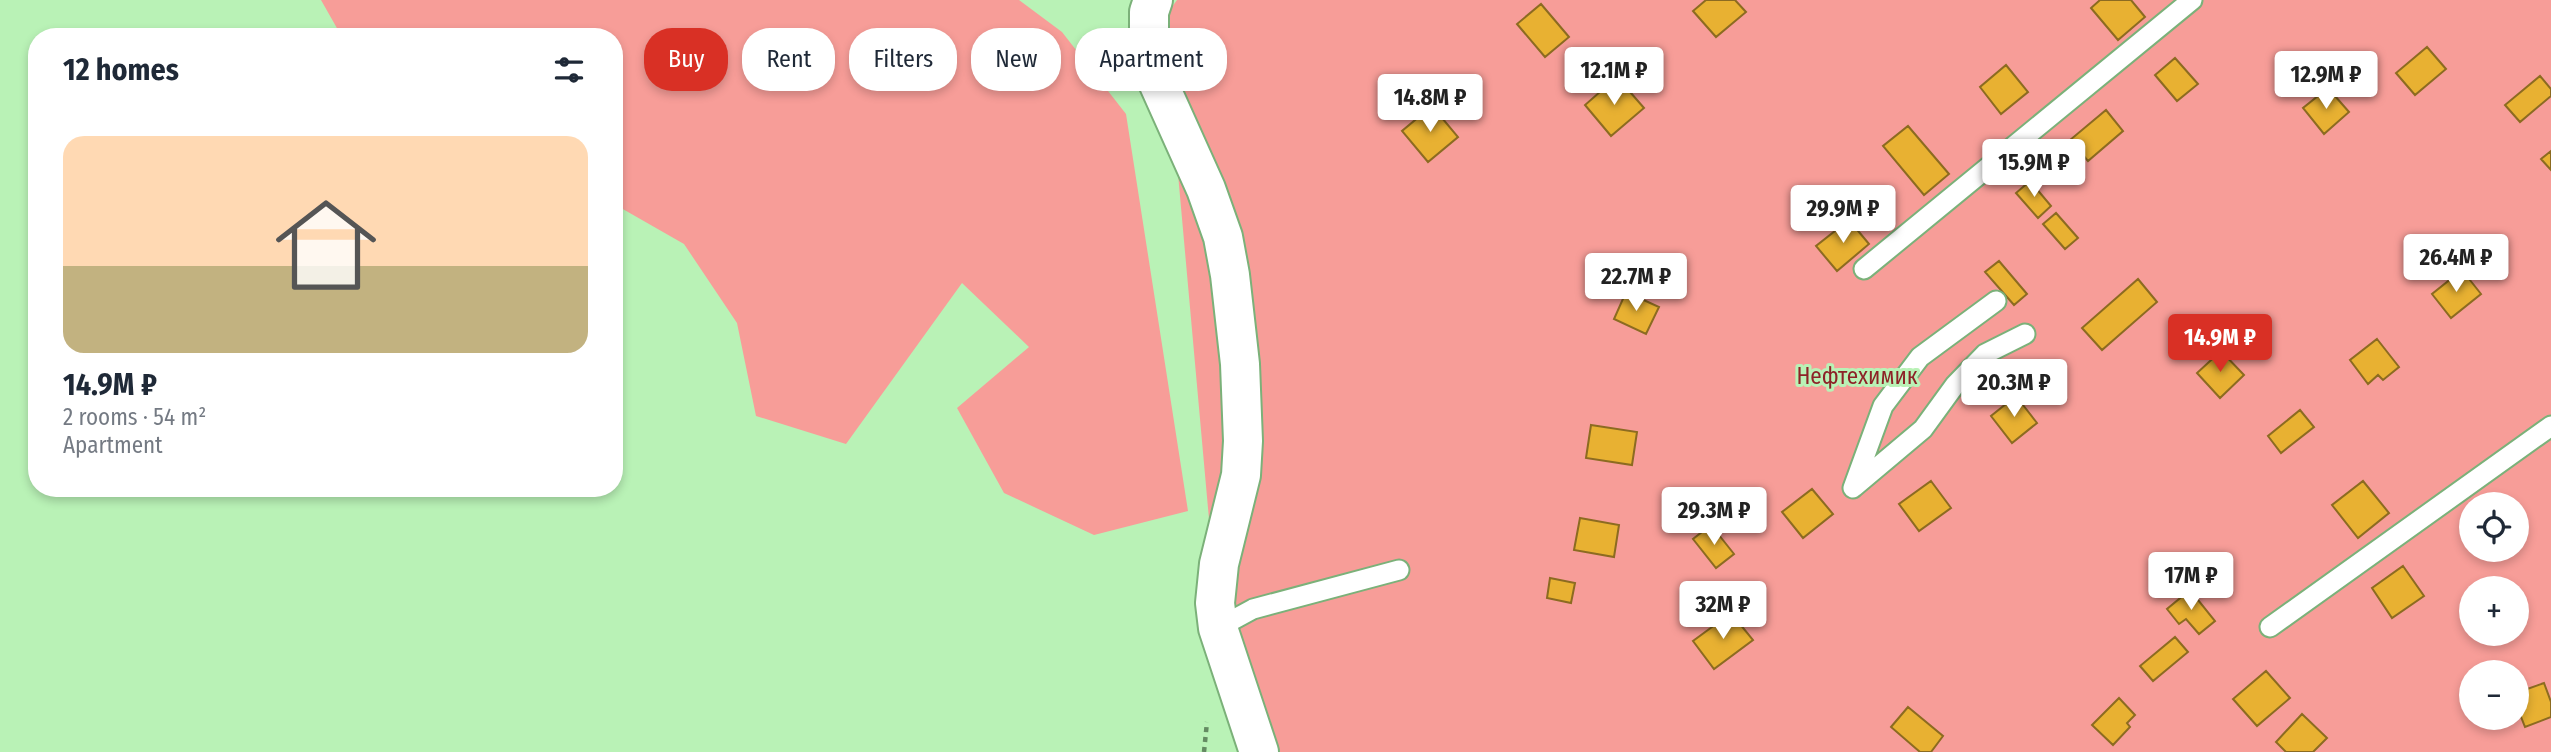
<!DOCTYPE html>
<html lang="en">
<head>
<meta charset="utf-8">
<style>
  :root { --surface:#fff; --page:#f2f2f3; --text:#1f2937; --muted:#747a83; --accent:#d93025 }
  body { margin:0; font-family:"Fira Sans Condensed",sans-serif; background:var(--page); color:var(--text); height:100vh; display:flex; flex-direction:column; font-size:26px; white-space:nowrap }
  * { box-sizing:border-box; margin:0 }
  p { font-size:23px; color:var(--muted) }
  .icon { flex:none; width:38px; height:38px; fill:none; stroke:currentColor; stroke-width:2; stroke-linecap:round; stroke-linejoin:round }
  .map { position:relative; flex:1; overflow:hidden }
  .drawer { position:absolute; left:28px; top:28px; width:595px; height:469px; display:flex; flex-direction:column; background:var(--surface); border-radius:28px; box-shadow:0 4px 10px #0003 }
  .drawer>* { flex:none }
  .guide { position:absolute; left:644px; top:28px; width:665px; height:63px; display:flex; gap:14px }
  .controls { position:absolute; left:2459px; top:492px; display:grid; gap:14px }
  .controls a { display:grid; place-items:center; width:70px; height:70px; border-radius:50%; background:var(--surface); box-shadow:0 4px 10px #0003; font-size:35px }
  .price { position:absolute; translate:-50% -60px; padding:0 16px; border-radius:7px; background:#fff; color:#222; font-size:23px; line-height:46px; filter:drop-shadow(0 2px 4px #0008) }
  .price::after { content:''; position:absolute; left:50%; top:42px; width:21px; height:16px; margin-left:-10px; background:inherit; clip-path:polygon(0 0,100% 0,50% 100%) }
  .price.selected { background:var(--accent); color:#fff }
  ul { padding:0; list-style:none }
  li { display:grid; align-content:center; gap:14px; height:371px; padding:0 35px }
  li span { display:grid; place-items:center; height:217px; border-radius:21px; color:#555 }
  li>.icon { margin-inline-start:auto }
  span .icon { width:126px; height:126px; fill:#fffc; stroke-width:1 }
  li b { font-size:30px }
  h2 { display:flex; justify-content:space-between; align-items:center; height:84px; padding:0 35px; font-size:30px }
  .chip { padding:0 24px; border-radius:28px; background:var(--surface); box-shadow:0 4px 10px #0003; font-size:24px; line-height:63px }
  .chip.selected { background:var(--accent); color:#fff }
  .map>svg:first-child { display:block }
  .green { fill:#f79d98; fill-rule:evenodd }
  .building { fill:#e8b132; stroke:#8c6b21; stroke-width:2 }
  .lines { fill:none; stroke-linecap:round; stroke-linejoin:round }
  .lane-casing { stroke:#7bb179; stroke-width:23 }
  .street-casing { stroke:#7bb179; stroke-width:42 }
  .path { stroke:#648a62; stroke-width:4.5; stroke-dasharray:5 5; stroke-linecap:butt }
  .lane { stroke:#fff; stroke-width:19 }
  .street { stroke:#fff; stroke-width:38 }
  .labels { text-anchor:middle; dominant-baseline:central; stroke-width:6; stroke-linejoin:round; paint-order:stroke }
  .park-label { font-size:23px; fill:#8d2227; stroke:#b9f2b6 }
</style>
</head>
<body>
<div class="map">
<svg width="2551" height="752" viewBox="0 0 2551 752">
  <rect width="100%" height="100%" fill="#b9f2b6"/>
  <path class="green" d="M321 0H1019L1062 32 1126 114 1188 511 1094 535 1004 493 957 408 1029 347 962 283 846 444 756 416 737 323 684 244 614 204V37H342Z
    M1177 0H2551V752H1240L1224 686 1164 18ZM2471 504H2516V550H2471ZM2471 588H2516V634H2471ZM2471 672H2516V718H2471Z"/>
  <path class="building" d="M1706 0H1735L1746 12 1716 37 1693 11Z
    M2100 0H2131L2145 17 2118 40 2091 8Z
    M1541 4 1569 37 1545 57 1517 24Z
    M2427 47 2446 69 2415 95 2396 73Z
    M2175 58 2198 84 2177 101 2155 75Z
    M2006 65 2028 92 2001 114 1980 87Z
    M2540 76 2551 89V96L2520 122 2505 105Z
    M1617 77 1644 108 1611 136 1585 105Z
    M2328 88 2349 112 2324 134 2303 108Z
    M1432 106 1458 137 1428 162 1402 131Z
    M2106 110 2123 131 2088 161 2070 140Z
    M1908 126 1949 174 1924 195 1883 146Z
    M2551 151V170L2541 159Z
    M2030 181 2051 206 2038 218 2016 193Z
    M2056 213 2078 238 2065 249 2043 224Z
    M1849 220 1869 244 1837 271 1816 246Z
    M1999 261 2027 294 2014 305 1985 272Z
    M2462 270 2481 294 2451 318 2432 294Z
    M2138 279 2157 302 2102 350 2082 328Z
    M1626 292 1659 307 1646 334 1614 319Z
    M2377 339 2399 367 2383 380 2378 375 2368 384 2350 360Z
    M2221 351 2244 375 2220 398 2197 373Z
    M2016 396 2037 423 2012 443 1991 416Z
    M2300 410 2314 427 2281 453 2268 436Z
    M1591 425 1637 432 1632 465 1586 458Z
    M1931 481 1951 508 1919 531 1899 504Z
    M2363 481 2389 513 2358 538 2332 505Z
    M1812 489 1833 514 1803 538 1782 512Z
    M1580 518 1619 525 1614 557 1574 550Z
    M1711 525 1734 554 1716 568 1693 539Z
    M2403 566 2424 596 2392 618 2372 588Z
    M1550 578 1575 583 1571 603 1547 598Z
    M2190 590 2215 621 2199 634 2186 619 2179 624 2167 609Z
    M1731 613 1753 640 1714 669 1693 641Z
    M2175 637 2188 652 2153 681 2140 666Z
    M2266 671 2290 698 2257 726 2233 699Z
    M2544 683 2551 702V717L2525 727 2516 704V693Z
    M2119 698 2135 715 2127 723 2130 727 2113 745 2092 725Z
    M1908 707 1943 736 1931 752H1920L1891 727Z
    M2302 714 2327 738 2313 752H2286L2276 742Z"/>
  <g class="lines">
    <defs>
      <path id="lane" d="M1864 269 2192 0
        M1854 487 1923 429 1955 385 1985 354 2025 334
        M1853 488 1883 406 1920 357 1996 301
        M2270 627 2551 426
        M1218 628 1253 609 1399 570"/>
      <path id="street" d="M1153 0 1149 12V48L1157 80 1206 189 1223 237 1230 275 1240 364 1243 441 1241 475 1219 564 1215 603 1218 628 1259 752"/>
    </defs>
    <use href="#lane" class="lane-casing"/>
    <use href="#street" class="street-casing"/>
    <path class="path" d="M1204 752 1207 722"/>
    <use href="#lane" class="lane"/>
    <use href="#street" class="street"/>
  </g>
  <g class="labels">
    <g class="park-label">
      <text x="1857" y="376">Нефтехимик</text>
    </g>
  </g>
</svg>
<div class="controls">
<a><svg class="icon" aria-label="locate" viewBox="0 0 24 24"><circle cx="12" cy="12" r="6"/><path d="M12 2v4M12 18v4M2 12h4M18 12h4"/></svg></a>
<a>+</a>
<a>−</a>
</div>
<b class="price" style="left:1614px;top:107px">12.1M ₽</b>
<b class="price" style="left:2326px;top:111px">12.9M ₽</b>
<b class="price" style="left:1430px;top:134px">14.8M ₽</b>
<b class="price" style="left:2034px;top:199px">15.9M ₽</b>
<b class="price" style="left:1843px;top:245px">29.9M ₽</b>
<b class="price" style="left:2456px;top:294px">26.4M ₽</b>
<b class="price" style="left:1636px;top:313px">22.7M ₽</b>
<b class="price selected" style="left:2220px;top:374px">14.9M ₽</b>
<b class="price" style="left:2014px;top:419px">20.3M ₽</b>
<b class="price" style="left:1714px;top:547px">29.3M ₽</b>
<b class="price" style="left:2191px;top:612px">17M ₽</b>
<b class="price" style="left:1723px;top:641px">32M ₽</b>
<div class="guide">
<a class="chip selected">Buy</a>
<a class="chip">Rent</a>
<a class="chip">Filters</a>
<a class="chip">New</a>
<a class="chip">Apartment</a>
</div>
<section class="drawer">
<h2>12 homes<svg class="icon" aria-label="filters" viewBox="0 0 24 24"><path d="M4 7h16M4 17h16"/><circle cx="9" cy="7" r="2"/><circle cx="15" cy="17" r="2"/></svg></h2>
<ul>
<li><span style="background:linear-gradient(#ffd9b3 60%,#c2b280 0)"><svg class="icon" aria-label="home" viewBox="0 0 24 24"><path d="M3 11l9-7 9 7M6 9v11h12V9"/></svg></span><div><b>14.9M ₽</b><p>2 rooms · 54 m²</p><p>Apartment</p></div></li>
</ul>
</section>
</div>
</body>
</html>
